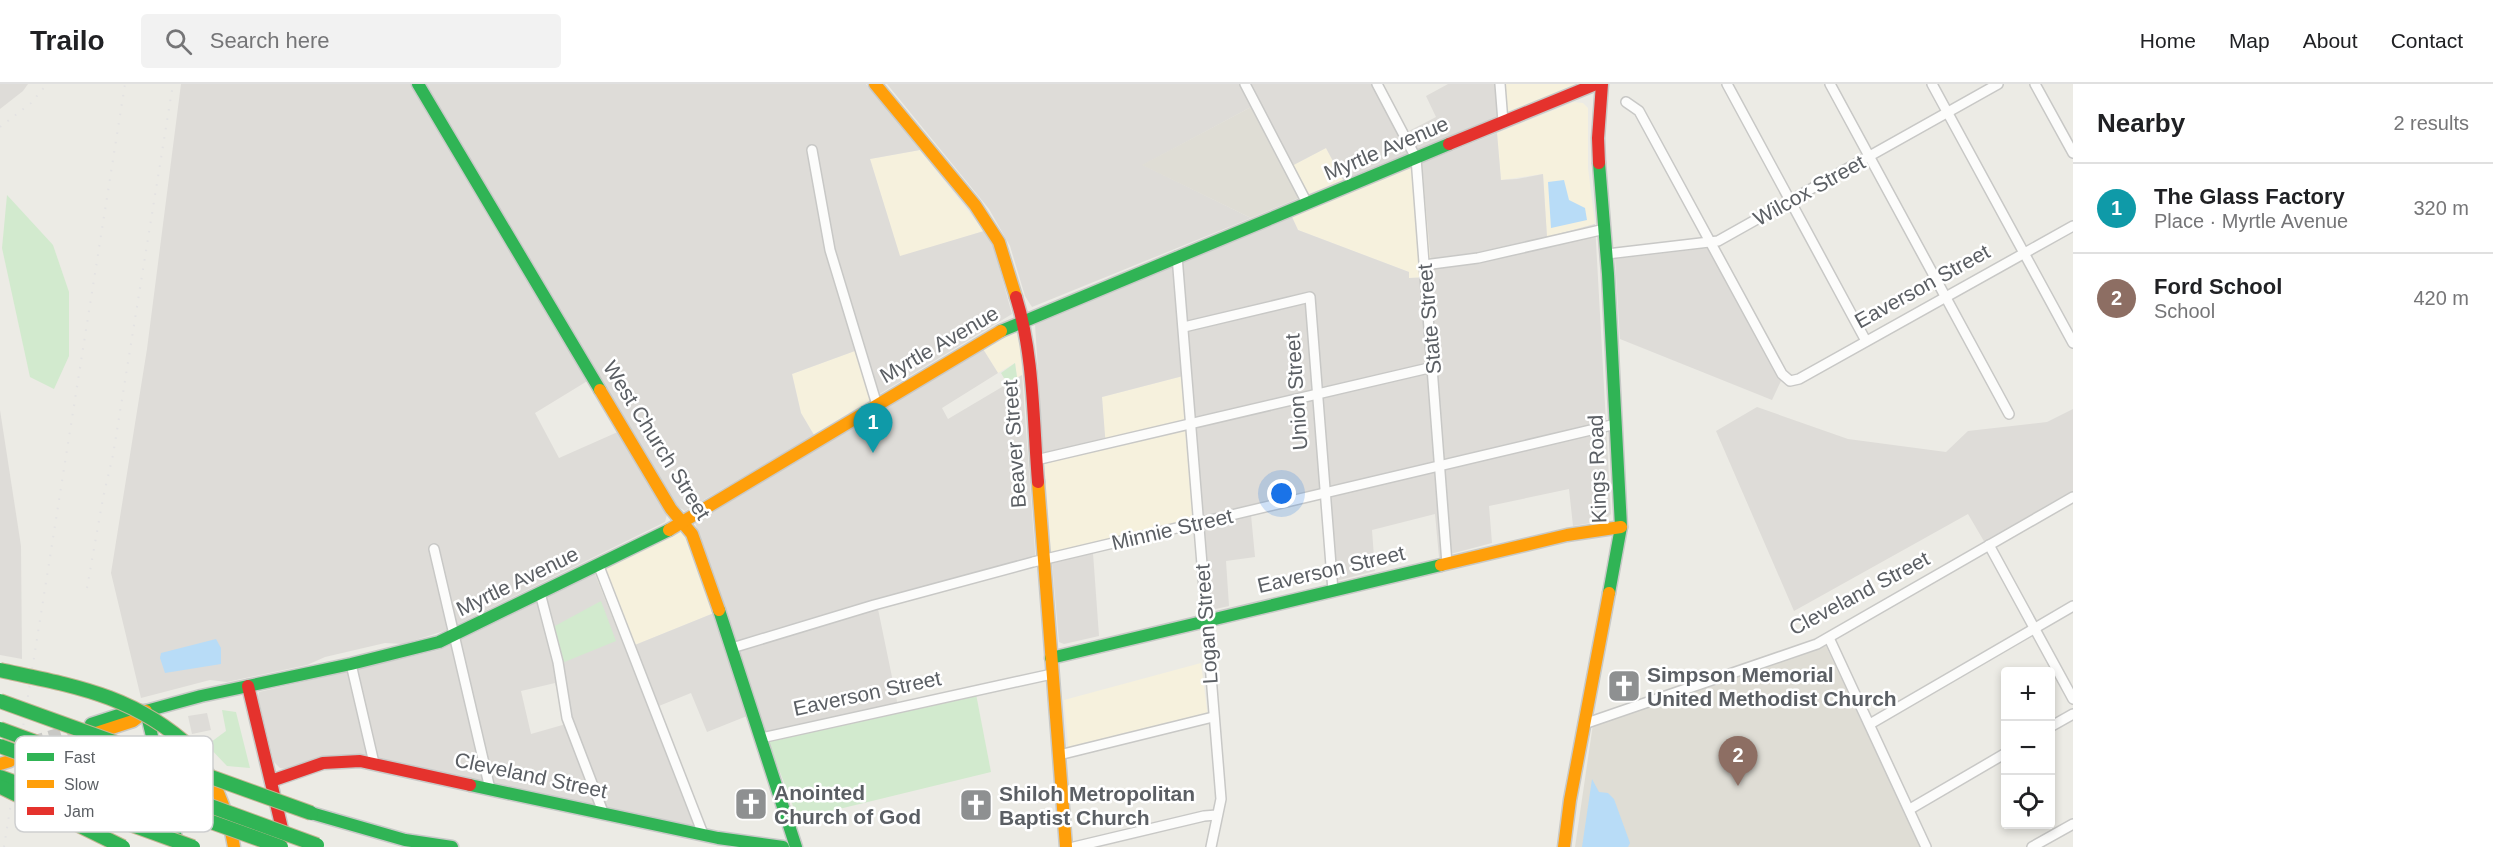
<!DOCTYPE html>
<meta charset="utf-8">
<style>
body{margin:0;font-family:Helvetica,sans-serif;background:#f2f2f2;color:#202124}
.controls{position:absolute;right:18px;bottom:18px;display:grid;overflow:hidden;border-radius:6px;box-shadow:0 3px 9px #0003}
.controls button{width:54px;height:54px;display:grid;place-items:center;padding:0;border:0;border-bottom:2px solid #e0e0e0;background:#fff;color:#202124;font:30px sans-serif}
.you{position:absolute;left:1282px;top:410px;width:21px;height:21px;margin:-15px;border:4px solid #fff;border-radius:50%;background:#1a73e8;box-shadow:0 0 0 9px #1a73e833}
.badge{display:grid;place-items:center;width:39px;height:39px;border-radius:50%;background:#ea580c;color:#fff;font-size:20px;font-weight:700}
.pin{position:absolute;translate:-50% -50px;filter:drop-shadow(0 2px 3px #0008)}
.pin::after{content:'';position:absolute;top:32px;width:21px;height:18px;background:inherit;clip-path:polygon(0 0,100% 0,50% 100%)}
.list{margin:0;padding:0;list-style:none}
h2{display:flex;justify-content:space-between;align-items:center;height:78px;margin:0;padding:0 24px;font-size:26px}
h2 small{font-size:20px;font-weight:400;color:#757577}
.list li{display:grid;grid-template-columns:39px 1fr auto;gap:18px;align-items:center;box-sizing:border-box;height:90px;padding:0 24px;border-top:2px solid #e0e0e0}
.list b{display:block;font-size:22px;white-space:nowrap}
.list p{margin:0;font-size:20px;white-space:nowrap;color:#757577}
.list em{font-size:20px;font-style:normal;color:#757577}
.icon{flex:none;width:33px;height:33px;fill:none;stroke:currentColor;stroke-width:2;stroke-linecap:round;stroke-linejoin:round}
.map{position:relative;flex:none;width:2073px;height:763px;overflow:hidden}
header{display:flex;align-items:center;gap:36px;box-sizing:border-box;height:84px;padding:0 30px;background:#fff;border-bottom:2px solid #e0e0e0}
header strong{font-size:28px}
nav{display:flex;gap:33px;margin-inline-start:auto;font-size:21px}
.search{width:420px;height:54px;background:#f2f2f2;display:flex;align-items:center;gap:15px;box-sizing:border-box;padding:0 21px;border-radius:6px;color:#757577;font-size:22px}
main{display:flex}
aside{flex:1;background:#fff}
.map>svg:first-child{display:block}
.commercial{fill:#f6f1dd}
.industrial{fill:#dedcd8;fill-rule:evenodd}
.education{fill:#dfddd5}
.green{fill:#d2eace}
.water{fill:#b8dcf7}
.lines{fill:none;stroke-linecap:round;stroke-linejoin:round}
.secondary-tunnel{stroke:#c8c8c5;stroke-width:12;stroke-dasharray:12 6;stroke-linecap:butt}
.street-casing{stroke:#c8c8c6;stroke-width:12}
.fast-casing{stroke:#c8c9c7;stroke-width:15}
.slow-casing{stroke:#c8c9c7;stroke-width:15}
.jam-casing{stroke:#c8c9c7;stroke-width:15}
.street{stroke:#fcfcfb;stroke-width:9}
.fast{stroke:#30b455;stroke-width:12}
.slow{stroke:#ff9f0a;stroke-width:12}
.jam{stroke:#e5322d;stroke-width:12}
.rail{stroke:#e3e2e2;stroke-width:2;stroke-dasharray:1.5 8;stroke-linecap:butt}
.fast-bridge-casing{stroke:#c4b592;stroke-width:16;stroke-linecap:butt}
.fast-bridge{stroke:#30b455;stroke-width:14}
.labels{text-anchor:middle;dominant-baseline:central;stroke-width:5;stroke-linejoin:round;paint-order:stroke}
.street-label{font-size:21px;fill:#5b5f64;stroke:#fff}
.poi-label{font-size:21px;font-weight:bold;fill:#5b5f64;stroke:#fff;text-anchor:start}
.key{fill:#fff;stroke:#cecfd0;stroke-width:1.5}
.key-label{font-size:16px;fill:#5b5f64}
</style>
<header>
<strong>Trailo</strong>
<div class="search"><svg class="icon" aria-label="search" viewBox="0 0 24 24"><circle cx="10" cy="10" r="6"/><path d="M15 15l6 6"/></svg>Search here</div>
<nav><a>Home</a><a>Map</a><a>About</a><a>Contact</a></nav>
</header>
<main>
<div class="map">
<svg width="2073" height="763" viewBox="0 0 2073 763">
<rect width="100%" height="100%" fill="#ecebe5"/>
<g class="commercial">
<polygon points="1505,0 1578,0 1507,29"/>
<polygon points="1574,18 1583,19 1588,24 1588,84 1595,140 1547,153 1543,90 1501,96 1497,49"/>
<polygon points="1326,64 1343,96 1299,114 1284,86"/>
<polygon points="920,66 984,147 900,173 870,75"/>
<polygon points="1422,79 1432,193 1409,194 1409,188 1298,146 1292,133"/>
<polygon points="1011,247 1017,250 1020,264 1022,291 1017,294 1015,279 998,289 983,265"/>
<polygon points="863,264 878,311 814,351 801,329 792,290"/>
<polygon points="1183,292 1195,444 1052,479 1044,380 1105,364 1102,313"/>
<polygon points="683,447 696,475 714,529 625,565 595,490"/>
<polygon points="1201,579 1209,640 1069,672 1064,616"/>
</g>
<g class="industrial">
<polygon points="0,0 28,0 23,7 0,25"/>
<polygon points="181,0 413,0 589,296 535,329 559,374 620,347 668,427 665,438 444,547 403,560 385,559 325,573 307,581 227,598 210,596 141,614 111,489 147,265"/>
<polygon points="424,0 866,0 920,66 870,75 900,172 984,147 994,164 1012,230 878,311 863,264 792,290 801,329 814,351 685,427 677,422 608,310"/>
<polygon points="887,0 1372,0 1399,52 1436,33 1426,12 1448,0 1505,0 1507,29 1343,96 1326,64 1284,86 1251,23 1143,81 1251,134 1032,223 1025,212 1010,162 989,125"/>
<polygon points="1497,49 1501,96 1517,95 1543,90 1547,153 1595,140 1611,430 1603,437 1573,442 1569,405 1489,422 1492,459 1439,473 1435,430 1372,446 1375,487 1328,499 1320,415 1251,431 1255,473 1226,477 1229,522 1202,528 1183,292 1102,313 1106,364 1044,380 1035,240 1292,133 1298,146 1409,188 1409,194 1432,193 1422,79"/>
<polygon points="1710,164 1781,297 1772,316 1620,255 1615,175"/>
<polygon points="983,265 998,289 942,324 948,335 1022,291 1036,481 878,525 899,627 768,657 695,439"/>
<polygon points="1757,323 1848,355 1946,368 1968,347 2047,338 2073,325 2073,408 1985,459 1968,430 1794,527 1716,347"/>
<polygon points="0,326 21,462 22,575 0,571"/>
<polygon points="1093,469 1099,552 1064,560 1059,558 1052,479"/>
<path d="M595,490L625,565L714,529L747,632L707,648L691,609L649,626L695,745L367,672H334L287,685L280,684L274,678L258,613L259,608L439,566ZM555,599L566,640L531,650L521,607Z"/>
<polygon points="207,629 211,646 192,650 188,632"/>
</g>
<g class="education">
<polygon points="1251,23 1299,114 1251,134 1142,81"/>
<polygon points="1826,562 1921,763 1575,763 1593,640"/>
</g>
<g class="green">
<polygon points="7,111 53,161 69,208 69,272 54,305 30,293 2,164"/>
<polygon points="1015,279 1017,293 1007,299 1001,289"/>
<polygon points="601,517 616,557 562,579 553,543"/>
<polygon points="976,610 991,688 798,735 768,657"/>
<polygon points="222,626 236,628 250,684 227,682 207,661 226,647"/>
</g>
<g class="water">
<polygon points="1564,96 1569,116 1585,124 1587,136 1551,144 1548,98"/>
<polygon points="216,555 221,564 221,580 165,589 160,574 161,569"/>
<polygon points="1592,695 1599,708 1608,709 1614,715 1630,759 1628,763 1582,763"/>
</g>
<g class="lines">
<g class="secondary-tunnel">
<polyline points="32,658 78,644"/>
<polyline points="49,665 90,651"/>
</g>
<defs>
<g id="street">
<polyline points="1245,0 1307,119"/>
<polyline points="1377,0 1416,74 1447,480"/>
<polyline points="1500,0 1503,38"/>
<polyline points="1727,0 1866,257"/>
<polyline points="1830,0 2009,330"/>
<polyline points="1932,0 2073,259"/>
<polyline points="2035,0 2073,69"/>
<polyline points="1626,18 1639,27 1782,290 1790,297 1799,295 2073,142"/>
<polyline points="812,66 830,166 877,321"/>
<polyline points="1607,170 1718,157 1998,0"/>
<polyline points="1177,172 1221,715 1211,763"/>
<polyline points="1424,181 1478,174 1605,145"/>
<polyline points="1184,243 1310,213 1333,507"/>
<polyline points="1036,376 1433,283"/>
<polyline points="1989,461 2073,615"/>
<polyline points="434,465 490,705"/>
<polyline points="598,480 703,750"/>
<polyline points="540,509 558,578 567,634 603,728"/>
<polyline points="1829,554 1926,763"/>
<polyline points="732,564 874,521 1033,478 1616,340"/>
<polyline points="351,580 374,679"/>
<polyline points="1584,640 1817,560 2073,413"/>
<polyline points="1870,640 2073,522"/>
<polyline points="2050,643 2073,630"/>
<polyline points="761,654 1052,590"/>
<polyline points="1059,671 1213,633"/>
<polyline points="1910,725 2006,669"/>
<polyline points="1074,763 1204,732 1217,731"/>
<polyline points="2032,763 2073,740"/>
</g>
<g id="fast">
<polyline points="418,0 600,306"/>
<polyline points="1599,79 1608,190 1621,443 1609,509"/>
<polyline points="1001,247 1449,60"/>
<polyline points="719,526 796,763"/>
<polyline points="1051,574 1441,481"/>
<polyline points="146,627 178,762"/>
<polyline points="91,640 131,627 146,627 201,612 351,580 439,558 669,446"/>
<polyline points="470,701 718,754 783,763"/>
<polyline points="311,729 405,756 452,763"/>
</g>
<g id="slow">
<polyline points="875,0 975,121 999,158 1016,213"/>
<polyline points="600,306 671,425 692,450 719,526"/>
<polyline points="1038,398 1066,763"/>
<polyline points="669,446 1001,247"/>
<polyline points="1441,481 1567,451 1621,443"/>
<polyline points="90,651 133,637 146,627"/>
<path d="M192,665C215,695 228,726 234,763"/>
<polyline points="0,680 10,677"/>
<polyline points="1564,763 1570,716 1609,509"/>
</g>
<g id="jam">
<polyline points="1449,60 1596,0"/>
<polyline points="1599,79 1598,54 1602,0"/>
<path d="M1016,213C1034,271 1033,336 1038,398"/>
<polyline points="248,602 284,753"/>
<polyline points="271,697 323,679 360,677 470,701"/>
</g>
</defs>
<use href="#street" class="street-casing"/>
<use href="#fast" class="fast-casing"/>
<use href="#slow" class="slow-casing"/>
<use href="#jam" class="jam-casing"/>
<use href="#street" class="street"/>
<use href="#fast" class="fast"/>
<use href="#slow" class="slow"/>
<use href="#jam" class="jam"/>
<g class="rail">
<polyline points="0,43 31,19 47,0"/>
<polyline points="87,504 103,414 113,371 173,0"/>
<polyline points="4,763 125,0"/>
</g>
<defs>
<g id="fast-bridge">
<path d="M0,586C74,602 134,611 192,665"/>
<polyline points="0,617 311,729"/>
<polyline points="0,645 317,761"/>
<polyline points="0,662 281,763"/>
<polyline points="0,693 193,763"/>
<polyline points="1,703 123,763"/>
</g>
</defs>
<use href="#fast-bridge" class="fast-bridge-casing"/>
<use href="#fast-bridge" class="fast-bridge"/>
</g>
<defs>
<symbol id="church-square" viewBox="-11 -11 22 22"><rect x="-9" y="-9" width="18" height="18" rx="4" fill="#8e9091" stroke="#fff"/><path d="M-1.2-6h2.4v3.5h3.3v2.4h-3.3V6h-2.4V-.1h-3.3v-2.4h3.3Z" fill="#fff"/></symbol>
</defs>
<g fill-rule="evenodd">
<use href="#church-square" x="1605" y="583" width="38" height="38"/>
<use href="#church-square" x="732" y="701" width="38" height="38"/>
<use href="#church-square" x="957" y="702" width="38" height="38"/>
</g>
<g class="labels">
<g class="street-label">
<text transform="translate(1386 64) rotate(-23)">Myrtle Avenue</text>
<text transform="translate(1809 106) rotate(-29)">Wilcox Street</text>
<text transform="translate(1922 202) rotate(-29)">Eaverson Street</text>
<text transform="translate(1429 235) rotate(-95)">State Street</text>
<text transform="translate(939 260) rotate(-30)">Myrtle Avenue</text>
<text transform="translate(1296 308) rotate(-94)">Union Street</text>
<text transform="translate(657 356) rotate(58)">West Church Street</text>
<text transform="translate(1014 360) rotate(-94)">Beaver Street</text>
<text transform="translate(1597 385) rotate(-92)">Kings Road</text>
<text transform="translate(1172 445) rotate(-13)">Minnie Street</text>
<text transform="translate(1331 485) rotate(-13)">Eaverson Street</text>
<text transform="translate(517 497) rotate(-26)">Myrtle Avenue</text>
<text transform="translate(1859 509) rotate(-28)">Cleveland Street</text>
<text transform="translate(1206 540) rotate(-94)">Logan Street</text>
<text transform="translate(867 609) rotate(-12)">Eaverson Street</text>
<text transform="translate(531 691) rotate(12)">Cleveland Street</text>
</g>
<g class="poi-label">
<text x="1647" y="590">Simpson Memorial<tspan x="1647" dy="24">United Methodist Church</tspan></text>
<text x="774" y="708">Anointed<tspan x="774" dy="24">Church of God</tspan></text>
<text x="999" y="709">Shiloh Metropolitan<tspan x="999" dy="24">Baptist Church</tspan></text>
</g>
</g>
<rect x="15" y="652" width="198" height="96" rx="9" class="key"/>
<rect x="27" y="669" width="27" height="8" fill="#30b455"/>
<rect x="27" y="696" width="27" height="8" fill="#ff9f0a"/>
<rect x="27" y="723" width="27" height="8" fill="#e5322d"/>
<g class="key-label">
<text x="64" y="679">Fast</text>
<text x="64" y="706">Slow</text>
<text x="64" y="733">Jam</text>
</g>
</svg>
<div class="controls">
<button>+</button>
<button>−</button>
<button><svg class="icon" aria-label="locate" viewBox="0 0 24 24"><circle cx="12" cy="12" r="6"/><path d="M12 2v4M12 18v4M2 12h4M18 12h4"/></svg></button>
</div>
<div class="you"></div>
<div class="pin badge" style="left:873px;top:369px;background:#0f9aa8">1</div>
<div class="pin badge" style="left:1738px;top:702px;background:#8d6e63">2</div>
</div>
<aside>
<h2>Nearby<small>2 results</small></h2>
<ul class="list">
<li><span class="badge" style="background:#0f9aa8">1</span><div><b>The Glass Factory</b><p>Place · Myrtle Avenue</p></div><em>320 m</em></li>
<li><span class="badge" style="background:#8d6e63">2</span><div><b>Ford School</b><p>School</p></div><em>420 m</em></li>
</ul>
</aside>
</main>
